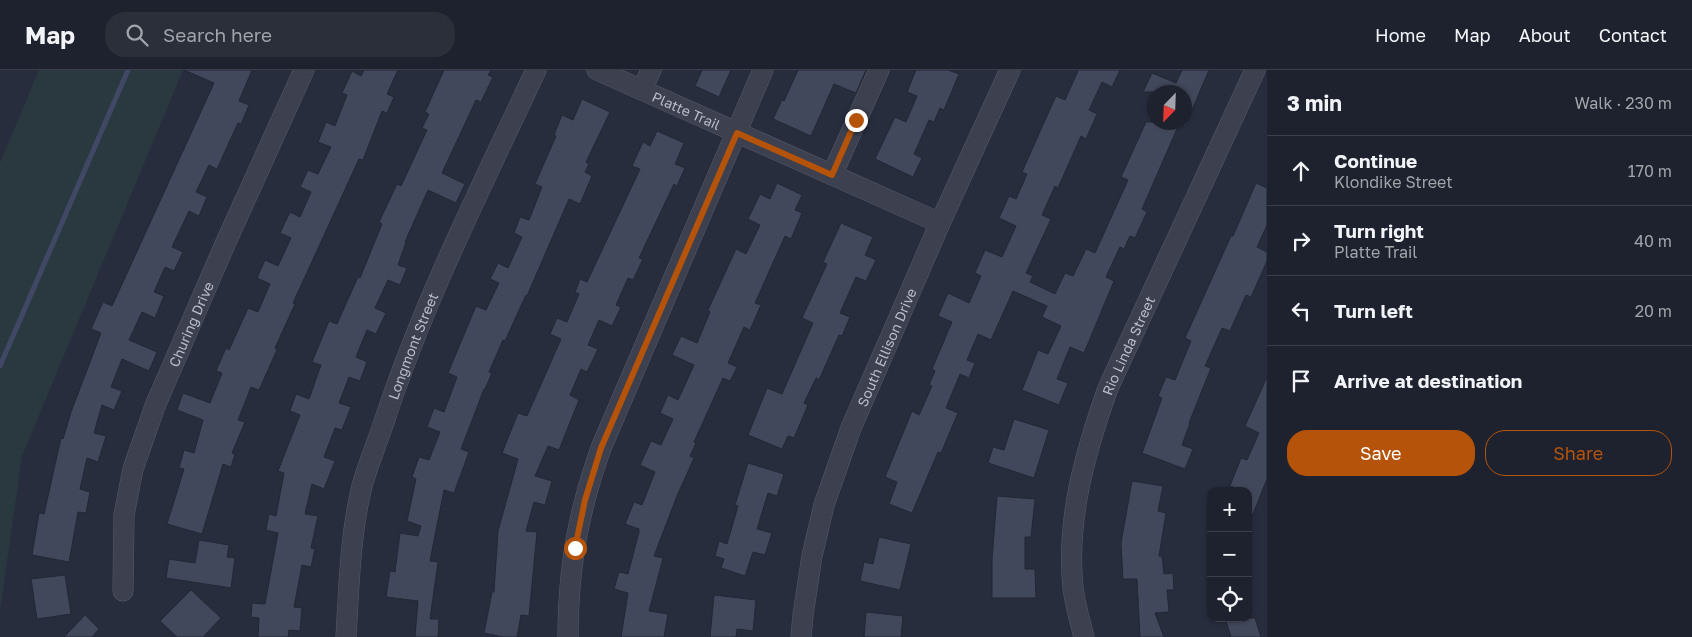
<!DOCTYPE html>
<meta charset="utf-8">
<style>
body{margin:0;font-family:"Golos Text",sans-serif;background:#2b2f3a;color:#f1f3f6}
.controls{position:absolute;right:15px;bottom:15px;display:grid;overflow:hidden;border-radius:10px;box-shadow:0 1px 4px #0004}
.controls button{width:45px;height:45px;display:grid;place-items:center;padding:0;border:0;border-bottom:1px solid #3c3f4a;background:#1e222e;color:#f1f3f6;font:25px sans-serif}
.compass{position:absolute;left:1147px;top:15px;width:45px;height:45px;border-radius:50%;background:#1e222e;box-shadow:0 1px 4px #0004;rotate:203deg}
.stop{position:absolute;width:15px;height:15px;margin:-11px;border:4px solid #b45309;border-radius:50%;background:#fff}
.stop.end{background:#b45309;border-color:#fff;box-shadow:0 1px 5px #0008}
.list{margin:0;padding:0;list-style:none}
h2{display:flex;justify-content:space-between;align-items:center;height:65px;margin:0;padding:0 20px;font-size:21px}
h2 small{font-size:16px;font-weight:400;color:#a1a4aa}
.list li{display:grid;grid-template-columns:32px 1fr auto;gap:15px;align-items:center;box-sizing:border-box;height:70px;padding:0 20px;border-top:1px solid #3c3f4a}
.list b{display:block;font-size:19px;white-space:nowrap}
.list p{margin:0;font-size:16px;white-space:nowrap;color:#a1a4aa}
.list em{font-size:16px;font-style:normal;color:#a1a4aa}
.actions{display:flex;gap:10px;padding:15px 20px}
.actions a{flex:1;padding:11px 0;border:1px solid #b45309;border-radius:20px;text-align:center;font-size:18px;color:#b45309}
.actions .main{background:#b45309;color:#fff}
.icon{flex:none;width:28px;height:28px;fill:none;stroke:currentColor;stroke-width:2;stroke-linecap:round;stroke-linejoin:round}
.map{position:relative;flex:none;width:1267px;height:567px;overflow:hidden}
header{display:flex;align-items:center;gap:30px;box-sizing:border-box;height:70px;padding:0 25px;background:#1e222e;border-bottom:1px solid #3c3f4a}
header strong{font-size:24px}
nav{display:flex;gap:28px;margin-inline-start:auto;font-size:18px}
.search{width:350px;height:45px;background:#2b2f3a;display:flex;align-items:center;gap:12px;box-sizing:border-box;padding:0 18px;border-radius:20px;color:#a1a4aa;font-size:19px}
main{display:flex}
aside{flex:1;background:#1e222e}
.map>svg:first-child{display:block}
.green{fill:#2a393f}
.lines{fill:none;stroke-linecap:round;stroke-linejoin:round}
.stream{stroke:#404866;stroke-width:5}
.building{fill:#42485b;stroke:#232736}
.minor-casing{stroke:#575b69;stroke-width:21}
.minor{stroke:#3c404f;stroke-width:20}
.route{stroke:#b45309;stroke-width:6}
.labels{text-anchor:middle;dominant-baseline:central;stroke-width:4.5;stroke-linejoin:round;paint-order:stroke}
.street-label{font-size:14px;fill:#b8bcc9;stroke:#212534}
</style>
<header>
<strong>Map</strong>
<div class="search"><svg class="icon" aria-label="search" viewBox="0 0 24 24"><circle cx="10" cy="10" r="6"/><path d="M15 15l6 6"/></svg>Search here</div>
<nav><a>Home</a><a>Map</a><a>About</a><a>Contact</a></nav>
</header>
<main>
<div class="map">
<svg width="1267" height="567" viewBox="0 0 1267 567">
<rect width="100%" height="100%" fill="#282d3e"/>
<polygon class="green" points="39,0 183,0 22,386 0,541 0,93"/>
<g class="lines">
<polyline class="stream" points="0,296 128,0"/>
</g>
<g class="building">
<polygon points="184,0 252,0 239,31 249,35 241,54 238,53 217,99 209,95 196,122 207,127 199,146 189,141 172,177 183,182 174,201 165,197 154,222 164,226 155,248 142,242 129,270 157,282 149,301 122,289 111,317 122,321 114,340 102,335 94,363 106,366 98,392 87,388 80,419 90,422 86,443 78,442 69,492 32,485 39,443 44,444 61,368 63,369 71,342 101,263 91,259 103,232 112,236 214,13"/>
<polygon points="364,0 398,0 387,24 394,27 387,43 382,41 363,90 359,89 293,233 295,234 275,278 277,280 259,320 251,317 238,350 245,352 232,383 235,384 231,397 223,394 202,464 167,454 184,399 179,398 184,380 194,383 203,350 177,340 183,323 210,333 222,303 216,301 226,278 229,280 248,238 258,242 270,214 257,208 265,190 278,196 291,168 280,163 290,142 300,147 311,122 300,117 308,100 318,104 331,77 318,72 326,52 335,56 347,25 342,23 352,1 361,6"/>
<polygon points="444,0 491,0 488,5 493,7 481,32 476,30 442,103 465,114 456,133 428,120 405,172 406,172 398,195 407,198 400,215 388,210 375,238 386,243 376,264 367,260 356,287 367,292 360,311 349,307 339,333 351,337 342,360 335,358 324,387 335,391 324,419 312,414 305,444 318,446 311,478 315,479 311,497 302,495 294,537 302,538 300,561 289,560 288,567 258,567 259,548 251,547 252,533 265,534 278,463 266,460 269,444 276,446 284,403 278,401 300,345 290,341 296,324 309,329 321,295 312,292 329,251 337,254 358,207 360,208 382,154 379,152 397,114 401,116 427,60 422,58 429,44 425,42"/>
<polygon points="702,0 731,0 719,27 695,16"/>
<polygon points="798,0 866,0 856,23 834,14 811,66 773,49 782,30 784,31"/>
<polygon points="916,0 948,0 959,4 944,40 940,38 934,52 929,50 914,84 922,88 913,107 875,89 895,47 906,52 917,26 907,22"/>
<polygon points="1075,0 1120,0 1112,17 1102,12 1089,40 1097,44 1086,69 1081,66 1058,118 1055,116 1042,145 1051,149 1026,203 1033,206 1030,212 1055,224 1065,203 1073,206 1086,179 1095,183 1128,110 1121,107 1146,52 1180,52 1142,139 1147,142 1135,168 1130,166 1124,179 1120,177 1106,207 1114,211 1084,283 1070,277 1057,309 1068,313 1059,335 1022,320 1038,280 1048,284 1061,256 1042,247 1047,236 1013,221 991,270 978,264 967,290 975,293 969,308 960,304 946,338 958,343 941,383 938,382 912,443 889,434 897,412 885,407 912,341 919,345 932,316 929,315 935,301 932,299 952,252 938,246 948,223 969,233 981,206 975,203 985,180 1002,187 1016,156 999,148 1009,126 1016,129 1027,104 1022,102 1042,57 1056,26 1065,30 1078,1"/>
<polygon points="1182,0 1209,0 1184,59 1184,22 1143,22 1152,3 1176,13"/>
<polygon points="582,29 610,42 586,92 589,94 585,102 592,106 580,134 569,129 527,226 526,225 505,271 503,270 489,302 492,303 485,319 484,319 461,379 469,382 454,423 444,420 430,491 438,492 430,549 439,549 438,567 415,567 418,531 386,527 390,501 395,502 400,463 418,466 421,456 407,451 416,409 412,407 419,387 429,390 440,362 427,357 434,338 444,342 457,307 448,303 476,236 486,240 499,213 490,209 498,193 508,198 522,167 514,163 520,147 529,150 542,117 535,114 556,66 554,65 562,45 573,50"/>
<polygon points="657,61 684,73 675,94 685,98 677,116 674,114 639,188 643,189 633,210 628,208 616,235 621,237 612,256 599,250 588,275 598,279 587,302 581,299 570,325 579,330 559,380 548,376 535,406 552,411 545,435 534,432 526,461 537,462 529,546 521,545 517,567 503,567 484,563 492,522 494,522 498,461 518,389 502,383 518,343 527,346 561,269 550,264 557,248 567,252 579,224 575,222 580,209 587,212 640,99 632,96 643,72 650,76"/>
<polygon points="777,113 802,125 795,140 802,143 791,169 785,166 755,233 761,235 750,260 744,257 728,293 737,297 730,311 723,308 694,372 696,373 690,386 694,388 677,426 654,486 663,488 649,541 668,544 664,567 621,567 628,523 614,519 619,502 628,504 639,462 639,459 625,454 634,432 642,435 655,402 640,395 651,371 661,375 673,349 660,343 668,325 678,330 694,295 672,285 681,266 697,273 710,242 708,240 736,179 746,184 760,155 748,149 760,124 770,129"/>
<polygon points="1256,113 1267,118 1267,155 1257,177 1267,182 1267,191 1251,227 1246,225 1230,261 1222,258 1205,296 1211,298 1189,353 1190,353 1182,375 1193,379 1185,399 1142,383 1162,328 1158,326 1166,307 1175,310 1191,271 1185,268 1231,166 1233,166"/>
<polygon points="841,153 873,167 865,185 876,190 866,211 856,207 840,243 850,247 842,266 839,265 819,310 816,308 804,333 808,335 794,368 788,366 782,379 748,365 767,318 782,324 813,253 802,248 827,194 823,192"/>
<polygon points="1267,307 1267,409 1249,454 1248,421 1243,421 1230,416 1241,388 1247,390 1259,363 1245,356"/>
<polygon points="1014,349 1049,360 1034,408 988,393 993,377 1004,380"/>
<polygon points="748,393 784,404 777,426 768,423 757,459 772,463 765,485 753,482 745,506 721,498 724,489 715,486 719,471 727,474 738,436 735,435"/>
<polygon points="1132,411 1163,416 1158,441 1166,443 1159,486 1162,486 1164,504 1173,503 1174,520 1167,520 1169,542 1155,543 1164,567 1140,567 1137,509 1123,509 1121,473"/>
<polygon points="997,426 1035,429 1031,467 1025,467 1025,499 1035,499 1036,528 992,528 992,489"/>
<polygon points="879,467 911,474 900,520 860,511 864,492 873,494"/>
<polygon points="199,470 229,475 227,487 235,488 231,518 166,508 169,489 195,493"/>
<polygon points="65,505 71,544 37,549 31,509"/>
<polygon points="191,520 221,548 203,567 177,567 160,551"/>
<polygon points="714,525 756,530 753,561 737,559 736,567 710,567"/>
<polygon points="866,542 903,546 901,567 864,567"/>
<polygon points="85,545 99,559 92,567 64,567"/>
<polygon points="1225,548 1255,548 1261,567 1231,567"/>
</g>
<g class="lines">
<defs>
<g id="minor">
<path id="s1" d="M597,0L940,153"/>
<polyline points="642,20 651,0"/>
<polyline points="832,105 879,0"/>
<path id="s2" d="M123,521L124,445L133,399L155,336L226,172L304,0"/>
<path id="s3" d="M346,567C349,517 350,465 362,416C368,394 377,373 384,352C424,230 482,116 536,0"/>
<path d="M568,567C568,522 573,474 585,430C589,413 595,396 601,378L763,0"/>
<path id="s4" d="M801,567L803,545L812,486L824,435L851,358L940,153L1010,0"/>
<path id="s5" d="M1084,567C1080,551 1075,534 1073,518C1066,449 1085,383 1108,318L1255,0"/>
</g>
</defs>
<use href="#minor" class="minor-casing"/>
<use href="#minor" class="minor"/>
</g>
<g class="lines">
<polyline class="route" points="575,478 585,430 601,378 737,63 832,105 856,50"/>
</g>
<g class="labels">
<g class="street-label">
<text stroke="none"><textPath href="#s1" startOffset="98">Platte Trail</textPath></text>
<text stroke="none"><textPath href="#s2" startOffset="279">Churing Drive</textPath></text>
<text stroke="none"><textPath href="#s3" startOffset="301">Longmont Street</textPath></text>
<text stroke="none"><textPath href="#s5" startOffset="302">Rio Linda Street</textPath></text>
<text stroke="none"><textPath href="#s4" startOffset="304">South Ellison Drive</textPath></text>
</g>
</g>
</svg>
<div class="controls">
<button>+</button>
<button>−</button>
<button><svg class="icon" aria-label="locate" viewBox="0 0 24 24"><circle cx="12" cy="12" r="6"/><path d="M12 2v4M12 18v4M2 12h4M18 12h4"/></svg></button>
</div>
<svg class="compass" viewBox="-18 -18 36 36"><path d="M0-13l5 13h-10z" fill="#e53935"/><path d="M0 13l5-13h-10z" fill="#a1a4aa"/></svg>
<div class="stop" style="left:575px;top:478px"></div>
<div class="stop end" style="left:856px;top:50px"></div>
</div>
<aside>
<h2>3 min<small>Walk · 230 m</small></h2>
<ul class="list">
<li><svg class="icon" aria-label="ahead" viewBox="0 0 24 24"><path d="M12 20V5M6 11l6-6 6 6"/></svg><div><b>Continue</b><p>Klondike Street</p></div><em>170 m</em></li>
<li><svg class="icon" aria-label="right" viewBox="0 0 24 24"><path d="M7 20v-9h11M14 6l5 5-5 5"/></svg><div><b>Turn right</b><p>Platte Trail</p></div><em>40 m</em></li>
<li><svg class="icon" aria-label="left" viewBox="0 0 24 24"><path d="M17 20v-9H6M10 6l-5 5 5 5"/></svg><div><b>Turn left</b></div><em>20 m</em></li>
<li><svg class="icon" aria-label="arrive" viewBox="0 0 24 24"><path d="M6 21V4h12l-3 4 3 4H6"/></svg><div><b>Arrive at destination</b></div></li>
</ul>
<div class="actions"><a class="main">Save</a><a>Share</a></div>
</aside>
</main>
